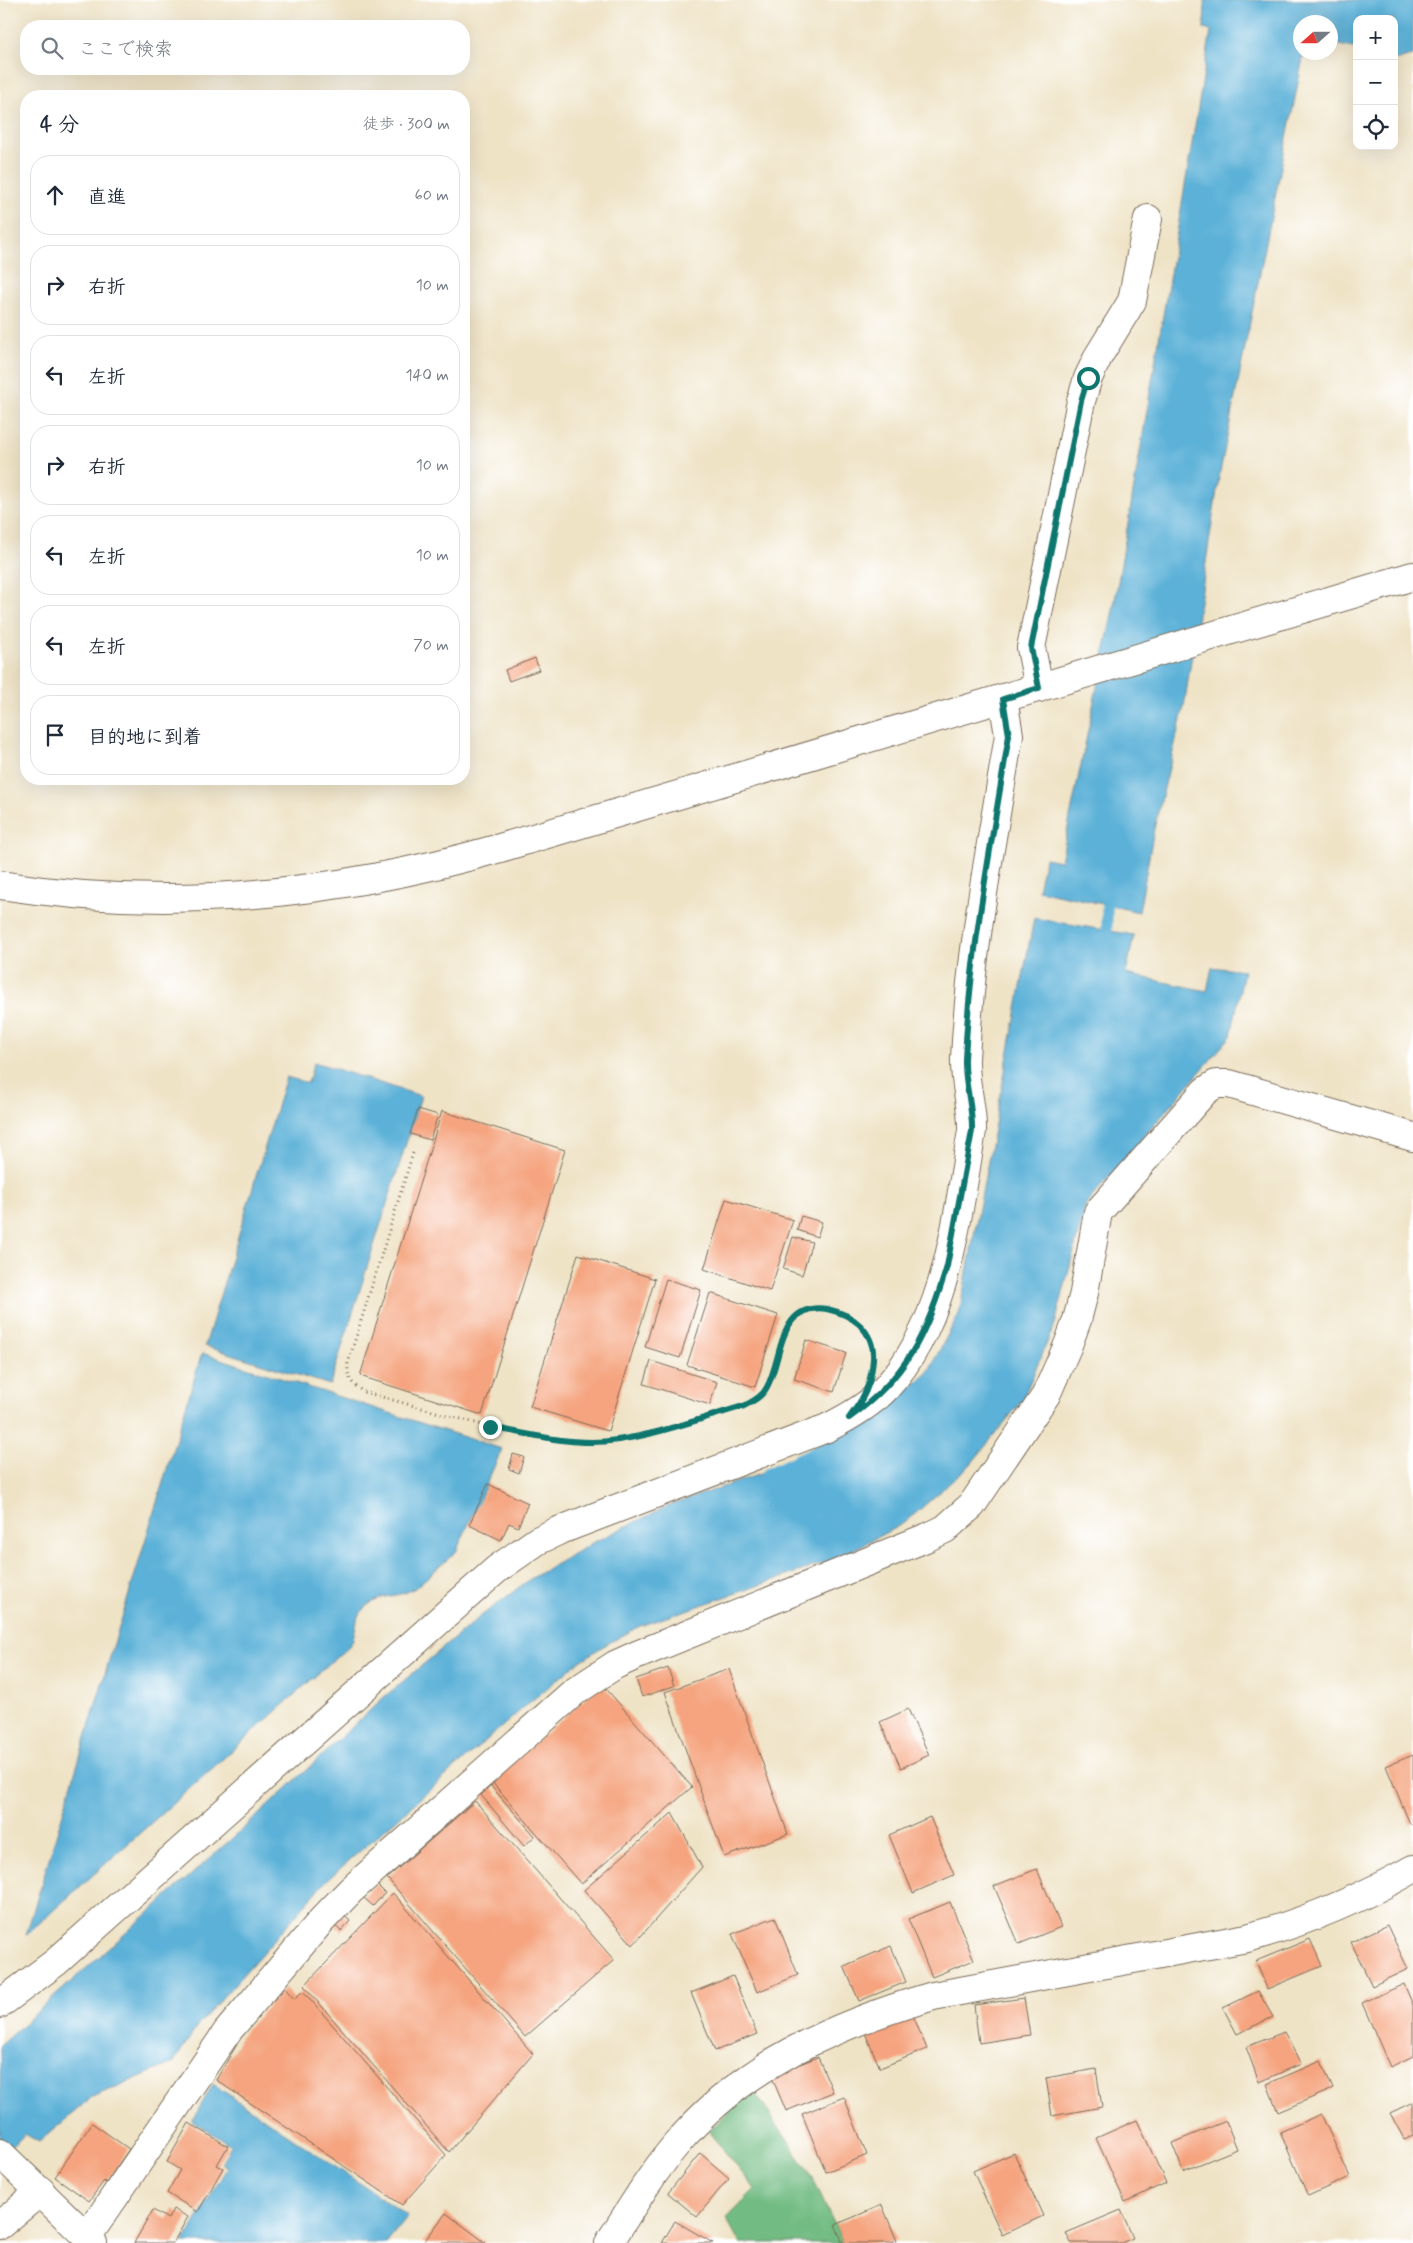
<!DOCTYPE html>
<html lang="ja">
<meta charset="utf-8">
<style>
body{margin:0;font-family:Mynerve,"Klee One",sans-serif;background:#f2f2f3;color:#1f2937}
.controls{position:absolute;right:15px;top:15px;display:grid;overflow:hidden;border-radius:10px;box-shadow:0 5px 20px #0002}
.controls button{width:45px;height:45px;display:grid;place-items:center;padding:0;border:0;border-bottom:1px solid #e0e1e3;background:#fff;color:#1f2937;font:25px sans-serif}
.compass{position:absolute;left:1293px;top:15px;width:45px;height:45px;border-radius:50%;background:#fff;box-shadow:0 5px 20px #0002;rotate:249deg}
.stop{position:absolute;width:15px;height:15px;margin:-11px;border:4px solid #0f766e;border-radius:50%;background:#fff}
.stop.end{background:#0f766e;border-color:#fff;box-shadow:0 1px 5px #0008}
.list{margin:0;padding:0;list-style:none}
h2{display:flex;justify-content:space-between;align-items:center;height:65px;margin:0;padding:0 20px;font-size:21px}
h2 small{font-size:16px;font-weight:400;color:#747a83}
.list li{display:grid;grid-template-columns:32px 1fr auto;gap:15px;align-items:center;box-sizing:border-box;height:80px;margin:0 10px 10px;padding:0 10px;border:1px solid #e0e1e3;border-radius:20px}
.list b{display:block;font-size:19px;white-space:nowrap}
.list em{font-size:16px;font-style:normal;color:#747a83}
.icon{flex:none;width:28px;height:28px;fill:none;stroke:currentColor;stroke-width:2;stroke-linecap:round;stroke-linejoin:round}
.map{position:relative;flex:none;width:1413px;height:2243px;overflow:hidden}
.search{position:absolute;background:#fff;box-shadow:0 5px 20px #0002;left:20px;top:20px;width:450px;height:55px;display:flex;align-items:center;gap:12px;box-sizing:border-box;padding:0 18px;border-radius:20px;color:#747a83;font-size:19px}
.panel{position:absolute;background:#fff;box-shadow:0 5px 20px #0002;left:20px;top:90px;width:450px;height:695px;border-radius:20px}
.map>svg:first-child{display:block}
.forest{fill:#72bc83;stroke:#567350}
.water{fill:#5bb1d8;stroke:#4b6e7b}
.lines{fill:none;stroke-linecap:round;stroke-linejoin:round}
.stream{stroke:#5bb1d8;stroke-width:11}
.building{fill:#f5a47f}
.minor-casing{stroke:#7a6b59;stroke-width:30}
.path{stroke:#7a6b59;stroke-width:3;stroke-dasharray:1 4;stroke-linecap:butt}
.minor{stroke:#fff;stroke-width:28}
.route{stroke:#0f766e;stroke-width:6}
</style>
<div class="map">
<svg width="1413" height="2243" viewBox="0 0 1413 2243">
<rect width="100%" height="100%" fill="#fff"/>
<filter id="ink" filterUnits="userSpaceOnUse"><feTurbulence type="fractalNoise" baseFrequency=".02" numOctaves="2"/><feDisplacementMap in="SourceGraphic" scale="10" xChannelSelector="R" yChannelSelector="G"/><feConvolveMatrix kernelMatrix="1 2 1 2 8 2 1 2 1" color-interpolation-filters="sRGB"/></filter>
<filter id="wash" filterUnits="userSpaceOnUse"><feTurbulence type="fractalNoise" baseFrequency=".0096" numOctaves="4" result="noise"/><feDisplacementMap in="SourceGraphic" scale="20" xChannelSelector="R" yChannelSelector="G"/><feGaussianBlur stdDeviation="1.12" result="paint"/><feColorMatrix in="noise" values="0 0 0 0 0 0 0 0 0 0 0 0 0 0 0 0 0 1.4 0 .05"/><feComposite in="paint" operator="in"/></filter>
<g filter="url(#wash)">
<rect width="100%" height="100%" fill="#efe3c6"/>
<polygon class="forest" points="751,2087 813,2178 843,2243 740,2243 726,2218 755,2189 709,2132"/>
<g class="water">
<polygon points="1205,0 1413,0 1413,55 1399,60 1394,59 1394,19 1357,19 1357,49 1331,43 1330,22 1300,22 1300,52 1304,53 1219,477 1184,707 1154,829 1139,912 1038,890 1045,858 1061,861 1115,600 1211,31 1204,29"/>
<polygon points="1034,918 1134,935 1126,974 1207,991 1212,967 1244,971 1231,1036 1086,1204 1055,1324 1022,1401 971,1464 906,1522 836,1559 640,1626 600,1648 575,1665 530,1702 327,1880 199,2024 173,2063 92,2097 39,2142 25,2134 0,2159 0,2045 255,1818 383,1698 481,1616 530,1579 592,1543 668,1506 800,1460 878,1416 928,1372 959,1314"/>
<polygon points="314,1062 421,1096 330,1385 205,1346 286,1077 308,1083"/>
<polygon points="202,1353 502,1449 456,1552 415,1588 405,1593 381,1598 369,1604 358,1616 353,1639 349,1646 26,1935"/>
<polygon points="213,2084 408,2216 386,2243 183,2243 227,2168 221,2164 231,2145 192,2121"/>
</g>
<g class="lines">
<g class="stream">
<polyline points="1107,944 1107,890"/>
<polyline points="767,1474 840,1439"/>
</g>
</g>
<g id="blocks">
<g class="building">
<polygon points="535,658 539,670 509,681 505,670"/>
<polygon points="418,1109 438,1115 430,1140 410,1134"/>
<polygon points="442,1111 565,1150 482,1415 360,1376"/>
<polygon points="726,1199 793,1220 770,1291 704,1269"/>
<polygon points="801,1216 822,1222 817,1237 797,1230"/>
<polygon points="793,1237 812,1242 802,1275 783,1269"/>
<polygon points="578,1254 655,1279 608,1431 530,1407"/>
<polygon points="666,1279 701,1290 680,1358 645,1347"/>
<polygon points="710,1293 778,1315 755,1387 687,1365"/>
<polygon points="806,1340 846,1353 834,1392 794,1379"/>
<polygon points="651,1361 717,1382 710,1405 644,1384"/>
<polygon points="513,1454 524,1457 519,1473 509,1469"/>
<polygon points="488,1484 528,1503 518,1527 509,1523 501,1540 469,1525"/>
<polygon points="668,1668 674,1686 642,1697 636,1679"/>
<polygon points="729,1669 788,1834 724,1857 665,1692"/>
<polygon points="602,1684 692,1787 581,1884 491,1781"/>
<polygon points="908,1709 929,1755 901,1768 880,1722"/>
<polygon points="1413,1755 1413,1823 1410,1824 1386,1766"/>
<polygon points="491,1786 535,1836 524,1846 481,1795"/>
<polygon points="475,1801 614,1960 525,2037 387,1878"/>
<polygon points="672,1813 702,1867 633,1945 584,1890"/>
<polygon points="930,1817 954,1875 913,1893 889,1835"/>
<polygon points="1037,1869 1061,1927 1019,1944 994,1886"/>
<polygon points="376,1884 385,1893 373,1906 363,1897"/>
<polygon points="393,1893 533,2054 449,2152 304,1986"/>
<polygon points="950,1902 974,1960 932,1977 908,1919"/>
<polygon points="342,1914 350,1921 341,1931 333,1924"/>
<polygon points="775,1917 798,1975 757,1992 732,1934"/>
<polygon points="1387,1925 1408,1969 1372,1986 1351,1942"/>
<polygon points="1310,1939 1322,1966 1267,1989 1256,1961"/>
<polygon points="891,1946 906,1982 859,2001 844,1966"/>
<polygon points="733,1976 757,2034 715,2051 691,1993"/>
<polygon points="1404,1984 1413,2005 1413,2056 1390,2067 1362,2003"/>
<polygon points="285,1988 294,1999 303,1991 446,2155 402,2205 216,2080 246,2029"/>
<polygon points="1258,1991 1273,2017 1237,2034 1223,2008"/>
<polygon points="1024,1998 1030,2035 979,2043 974,2005"/>
<polygon points="912,2013 927,2049 880,2068 865,2033"/>
<polygon points="1284,2032 1301,2064 1259,2082 1246,2047"/>
<polygon points="818,2057 833,2092 786,2111 771,2075"/>
<polygon points="1321,2061 1333,2089 1278,2112 1267,2084"/>
<polygon points="1096,2069 1102,2107 1052,2116 1046,2078"/>
<polygon points="844,2097 867,2155 826,2172 802,2114"/>
<polygon points="1413,2102 1413,2135 1404,2139 1390,2113"/>
<polygon points="1321,2114 1350,2177 1308,2196 1280,2132"/>
<polygon points="1137,2120 1166,2183 1125,2202 1096,2138"/>
<polygon points="1226,2121 1237,2149 1183,2171 1172,2143"/>
<polygon points="92,2123 129,2149 106,2183 104,2181 89,2201 55,2177"/>
<polygon points="189,2123 228,2146 217,2165 223,2168 198,2212 167,2193 180,2170 167,2162"/>
<polygon points="700,2153 729,2178 697,2217 668,2193"/>
<polygon points="1014,2153 1043,2216 1002,2235 973,2171"/>
<polygon points="882,2205 897,2241 891,2243 843,2243 835,2225"/>
<polygon points="173,2209 188,2217 173,2243 134,2243 153,2210 168,2219"/>
<polygon points="1121,2210 1133,2238 1121,2243 1071,2243 1066,2233"/>
<polygon points="446,2213 486,2243 423,2243"/>
<polygon points="675,2221 713,2243 662,2243"/>
</g>
</g>
</g>
<g filter="url(#ink)">
<use href="#blocks" fill-opacity="0" stroke="#7a6b59" stroke-width="1"/>
<g class="lines">
<defs>
<g id="minor">
<polyline points="1039,688 1031,648 1081,401 1088,378 1099,355 1132,301 1148,219"/>
<path d="M0,885C168,912 337,895 500,848L1413,576"/>
<path d="M0,2004L56,1962L497,1569L537,1541L558,1531L827,1428C849,1417 870,1405 886,1388C948,1321 957,1216 972,1131C973,1107 964,1084 965,1059C970,950 992,842 1009,735L1003,699"/>
<polyline points="0,2153 93,2243"/>
<polyline points="0,2225 41,2191"/>
<polyline points="87,2237 227,2032 322,1920 351,1890 574,1692 615,1665 637,1655 928,1537 945,1529 972,1505 1046,1395 1068,1345 1077,1320 1084,1293 1098,1212 1205,1091 1216,1084 1229,1084 1413,1137"/>
<path d="M609,2243C630,2210 650,2176 675,2146C742,2065 834,2025 933,1996L1247,1938C1306,1922 1360,1899 1413,1869"/>
</g>
</defs>
<use href="#minor" class="minor-casing"/>
<path class="path" d="M413,1153L348,1363C347,1378 351,1384 364,1392L490,1427L572,1442H593L635,1437L744,1406C753,1401 762,1397 767,1387C781,1360 775,1322 809,1311C819,1307 829,1308 839,1312C858,1319 867,1331 874,1349"/>
<use href="#minor" class="minor"/>
</g>
</g>
<g class="lines" filter="url(#ink)">
<path class="route" d="M490,1427C523,1433 558,1442 592,1442C639,1442 698,1419 744,1406C753,1401 762,1397 767,1387C783,1358 778,1301 827,1309C840,1312 851,1316 860,1325C870,1335 874,1346 873,1359C871,1385 864,1398 849,1418C906,1378 928,1332 947,1266L972,1131C973,1106 964,1084 965,1059C970,950 992,842 1009,735L1003,699L1039,688L1031,648L1081,401L1088,378"/>
</g>
</svg>
<div class="controls">
<button>+</button>
<button>−</button>
<button><svg class="icon" aria-label="locate" viewBox="0 0 24 24"><circle cx="12" cy="12" r="6"/><path d="M12 2v4M12 18v4M2 12h4M18 12h4"/></svg></button>
</div>
<svg class="compass" viewBox="-18 -18 36 36"><path d="M0-13l5 13h-10z" fill="#e53935"/><path d="M0 13l5-13h-10z" fill="#747a83"/></svg>
<div class="stop" style="left:1088px;top:378px"></div>
<div class="stop end" style="left:490px;top:1427px"></div>
<div class="search"><svg class="icon" aria-label="search" viewBox="0 0 24 24"><circle cx="10" cy="10" r="6"/><path d="M15 15l6 6"/></svg>ここで検索</div>
<section class="panel">
<h2>4 分<small>徒歩 · 300 m</small></h2>
<ul class="list">
<li><svg class="icon" aria-label="ahead" viewBox="0 0 24 24"><path d="M12 20V5M6 11l6-6 6 6"/></svg><div><b>直進</b></div><em>60 m</em></li>
<li><svg class="icon" aria-label="right" viewBox="0 0 24 24"><path d="M7 20v-9h11M14 6l5 5-5 5"/></svg><div><b>右折</b></div><em>10 m</em></li>
<li><svg class="icon" aria-label="left" viewBox="0 0 24 24"><path d="M17 20v-9H6M10 6l-5 5 5 5"/></svg><div><b>左折</b></div><em>140 m</em></li>
<li><svg class="icon" aria-label="right" viewBox="0 0 24 24"><path d="M7 20v-9h11M14 6l5 5-5 5"/></svg><div><b>右折</b></div><em>10 m</em></li>
<li><svg class="icon" aria-label="left" viewBox="0 0 24 24"><path d="M17 20v-9H6M10 6l-5 5 5 5"/></svg><div><b>左折</b></div><em>10 m</em></li>
<li><svg class="icon" aria-label="left" viewBox="0 0 24 24"><path d="M17 20v-9H6M10 6l-5 5 5 5"/></svg><div><b>左折</b></div><em>70 m</em></li>
<li><svg class="icon" aria-label="arrive" viewBox="0 0 24 24"><path d="M6 21V4h12l-3 4 3 4H6"/></svg><div><b>目的地に到着</b></div></li>
</ul>
</section>
</div>
